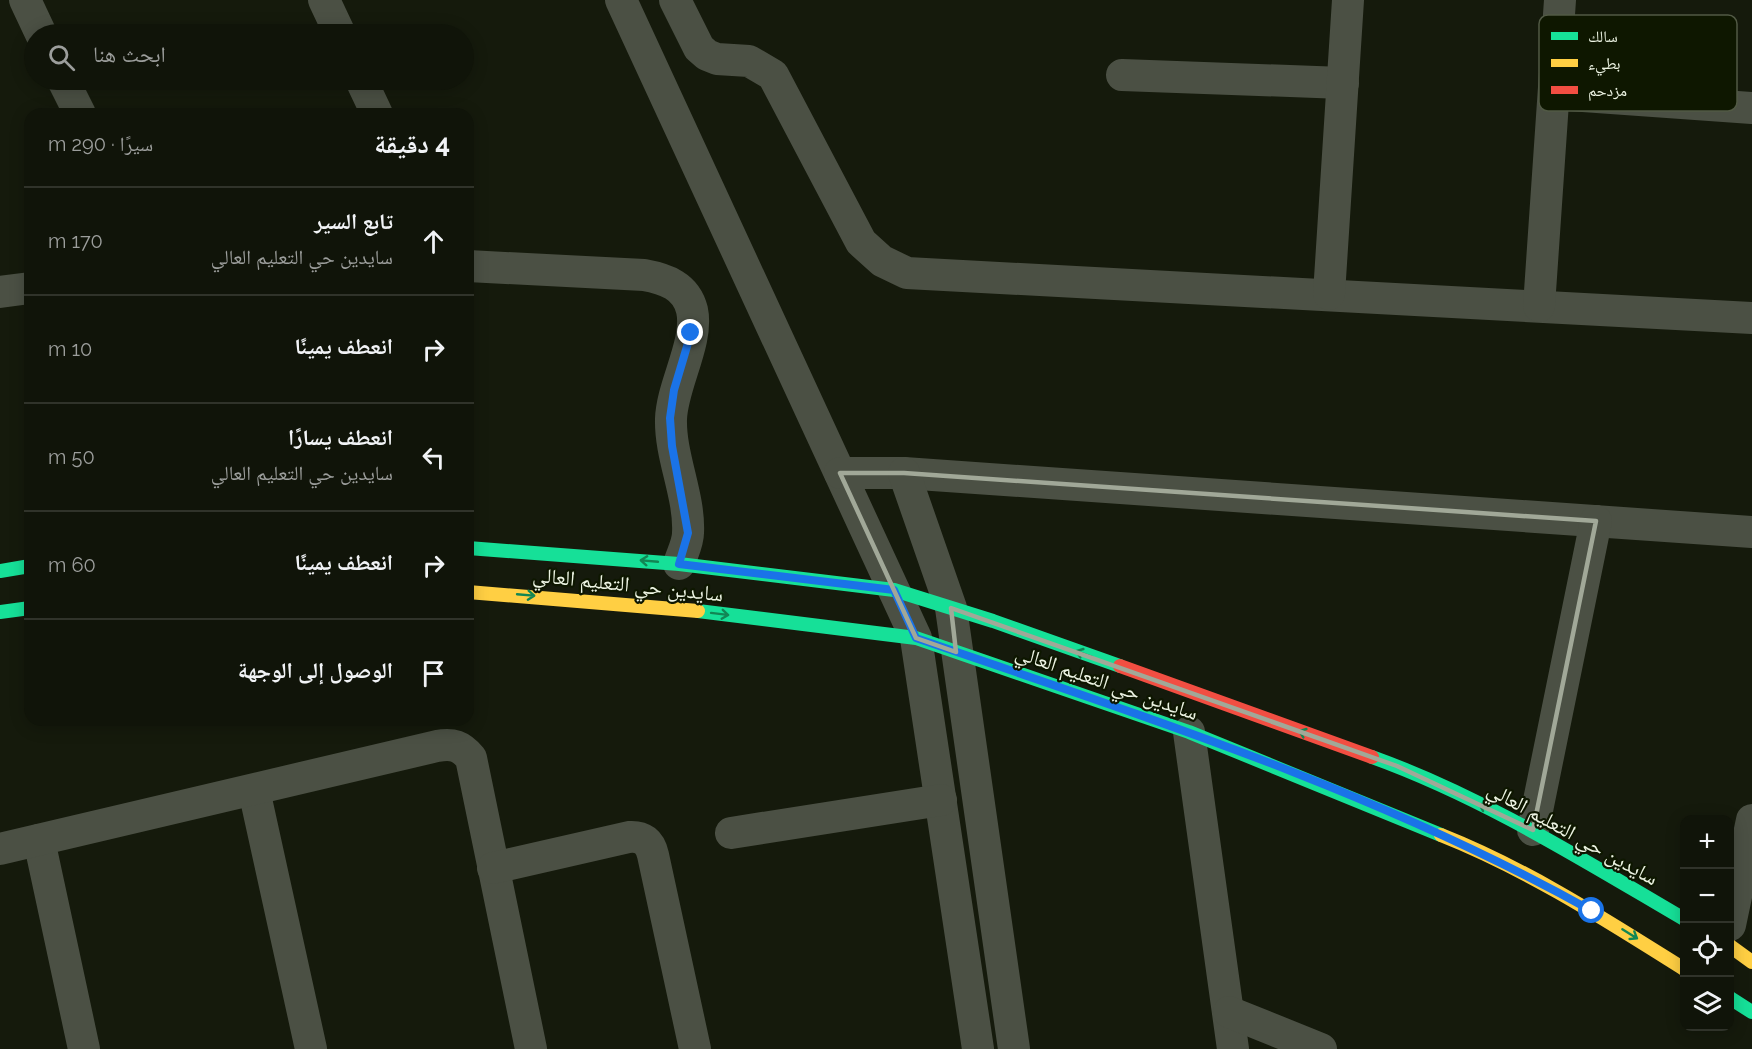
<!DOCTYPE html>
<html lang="ar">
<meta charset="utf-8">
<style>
body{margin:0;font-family:Raleway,"Noto Naskh Arabic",sans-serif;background:#1e2117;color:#f1f3f6;direction:rtl}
.controls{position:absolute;right:18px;bottom:18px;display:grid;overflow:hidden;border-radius:12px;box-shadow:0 3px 15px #0003}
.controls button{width:54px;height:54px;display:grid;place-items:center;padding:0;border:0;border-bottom:2px solid #30332a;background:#101409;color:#f1f3f6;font:30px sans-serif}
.stop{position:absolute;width:18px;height:18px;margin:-14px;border:4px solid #1a73e8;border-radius:50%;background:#fff}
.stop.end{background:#1a73e8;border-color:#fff;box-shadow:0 2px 6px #0008}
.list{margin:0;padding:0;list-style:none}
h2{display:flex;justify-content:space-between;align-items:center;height:78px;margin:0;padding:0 24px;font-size:26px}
h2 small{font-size:20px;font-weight:400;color:#9c9e9c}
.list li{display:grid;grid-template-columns:39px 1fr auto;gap:18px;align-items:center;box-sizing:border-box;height:108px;padding:0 24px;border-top:2px solid #30332a}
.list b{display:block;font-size:22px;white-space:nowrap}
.list p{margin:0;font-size:20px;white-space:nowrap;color:#9c9e9c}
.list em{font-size:20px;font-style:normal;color:#9c9e9c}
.icon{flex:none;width:33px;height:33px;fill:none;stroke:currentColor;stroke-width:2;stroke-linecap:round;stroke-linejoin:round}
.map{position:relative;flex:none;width:1752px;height:1049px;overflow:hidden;direction:ltr}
.search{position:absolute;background:#101409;box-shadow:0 3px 15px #0003;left:24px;top:24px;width:450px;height:66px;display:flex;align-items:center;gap:15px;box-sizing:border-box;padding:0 21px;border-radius:33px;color:#9c9e9c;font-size:22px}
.panel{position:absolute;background:#101409;box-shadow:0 3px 15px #0003;left:24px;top:108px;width:450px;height:618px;border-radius:18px;direction:rtl}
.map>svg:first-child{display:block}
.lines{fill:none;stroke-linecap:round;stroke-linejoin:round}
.street{stroke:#4b5044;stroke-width:32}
.fast{stroke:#16e098;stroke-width:14}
.slow{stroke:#ffcf43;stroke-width:14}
.jam{stroke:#f24e42;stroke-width:14}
.oneway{stroke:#128654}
.route{stroke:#1a73e8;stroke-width:8}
.marked{fill:none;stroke:#a1a898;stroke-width:4.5;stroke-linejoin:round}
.labels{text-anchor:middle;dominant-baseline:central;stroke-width:4.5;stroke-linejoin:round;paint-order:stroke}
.street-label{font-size:21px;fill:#edf4e3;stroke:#0e1700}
.key{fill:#0e1700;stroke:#515944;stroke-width:1.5}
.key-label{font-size:16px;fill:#edf4e3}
</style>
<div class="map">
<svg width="1752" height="1049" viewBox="0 0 1752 1049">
<rect width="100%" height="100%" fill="#151a0c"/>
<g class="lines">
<g class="street">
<polyline points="25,0 41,34"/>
<polyline points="324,0 340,34"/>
<polyline points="621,0 916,638 978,1049"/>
<polyline points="675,0 699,48 707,55 717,59 749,61 773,75 861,242 882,261 907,273 1752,318"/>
<polyline points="1122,75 1343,83"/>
<polyline points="63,80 80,114"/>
<polyline points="361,80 377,114"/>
<polyline points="1555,94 1752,108"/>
<path d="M468,266L644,275C666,279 686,286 692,310C699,342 672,385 671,419C670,457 690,496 688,533C688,543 682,554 679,564"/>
<polyline points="0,292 30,288"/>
<polyline points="1329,294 1348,0"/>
<polyline points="1539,306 1560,0"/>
<polyline points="840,473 904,473 1752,532"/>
<polyline points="904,473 951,608 1014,1049"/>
<polyline points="1189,732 1233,1049"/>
<polyline points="254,790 311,1049"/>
<polyline points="1533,830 1596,521"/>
<polyline points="731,833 941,800"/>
<polyline points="39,840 84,1049"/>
<path d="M0,849L437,746C453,743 461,746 471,758L531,1049"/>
<path d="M493,868L629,837C643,836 650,842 653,855L695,1049"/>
<polyline points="1730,925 1752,820"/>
<polyline points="1229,1012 1321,1049"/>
</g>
<g class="fast">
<polyline points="468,548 679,564 894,590 993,621 1120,666"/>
<polyline points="0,571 30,566"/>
<polyline points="698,611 916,638 1189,732 1441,835"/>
<polyline points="0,612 30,608"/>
<path d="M1372,757C1483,797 1583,860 1684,919"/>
<polyline points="1730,998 1752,1012"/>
</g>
<g class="slow">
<polyline points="468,592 698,611"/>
<path d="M1441,835C1527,869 1606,920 1684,969"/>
<polyline points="1730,946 1752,962"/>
</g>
<polyline class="jam" points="1120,666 1372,757"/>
</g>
<defs><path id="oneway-shaft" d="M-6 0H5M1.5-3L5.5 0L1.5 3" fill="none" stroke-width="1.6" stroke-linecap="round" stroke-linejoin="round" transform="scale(1.5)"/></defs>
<g class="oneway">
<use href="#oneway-shaft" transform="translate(649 561) rotate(-175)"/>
<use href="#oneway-shaft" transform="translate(526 595) rotate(5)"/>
<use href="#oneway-shaft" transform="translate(720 614) rotate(7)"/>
<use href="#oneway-shaft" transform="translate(1084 654) rotate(-160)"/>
<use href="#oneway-shaft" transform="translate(1307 734) rotate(-160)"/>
<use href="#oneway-shaft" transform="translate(1487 808) rotate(-154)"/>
<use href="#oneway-shaft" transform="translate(1630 934) rotate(32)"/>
</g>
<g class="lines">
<path class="route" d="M691,333L674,390L670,418L672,446L688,533L679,564L894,590L916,638C1146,717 1380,792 1592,911"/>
</g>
<path class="marked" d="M840,473H904L1596,521L1533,830L1397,766L951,608L956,652L916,638Z"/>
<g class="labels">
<g class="street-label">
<text transform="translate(628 584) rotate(6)">سايدين حي التعليم العالي</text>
<text transform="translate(1107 682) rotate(19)">سايدين حي التعليم العالي</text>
<text transform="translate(1573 833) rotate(29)">سايدين حي التعليم العالي</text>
</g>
</g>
<rect x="1539" y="15" width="198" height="96" rx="9" class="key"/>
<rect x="1551" y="32" width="27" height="8" fill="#16e098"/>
<rect x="1551" y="59" width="27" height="8" fill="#ffcf43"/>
<rect x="1551" y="86" width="27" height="8" fill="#f24e42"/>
<g class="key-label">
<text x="1588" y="42">سالك</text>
<text x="1588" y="69">بطيء</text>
<text x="1588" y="96">مزدحم</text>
</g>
</svg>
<div class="controls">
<button>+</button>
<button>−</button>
<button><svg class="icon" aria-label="locate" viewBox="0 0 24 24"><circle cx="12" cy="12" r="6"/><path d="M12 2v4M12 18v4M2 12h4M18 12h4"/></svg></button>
<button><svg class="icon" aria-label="layers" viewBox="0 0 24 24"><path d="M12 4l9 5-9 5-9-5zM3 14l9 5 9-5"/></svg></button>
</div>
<div class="stop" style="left:1592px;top:911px"></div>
<div class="stop end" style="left:691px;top:333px"></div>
<div class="search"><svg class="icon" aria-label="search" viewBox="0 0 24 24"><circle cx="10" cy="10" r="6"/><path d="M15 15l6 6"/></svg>ابحث هنا</div>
<section class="panel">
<h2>4 دقيقة<small>سيرًا · 290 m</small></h2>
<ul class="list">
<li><svg class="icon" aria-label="ahead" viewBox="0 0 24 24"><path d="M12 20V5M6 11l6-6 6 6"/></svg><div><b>تابع السير</b><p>سايدين حي التعليم العالي</p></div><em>170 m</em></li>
<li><svg class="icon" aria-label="right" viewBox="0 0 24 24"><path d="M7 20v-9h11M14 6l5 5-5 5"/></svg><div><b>انعطف يمينًا</b></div><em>10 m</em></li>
<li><svg class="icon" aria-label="left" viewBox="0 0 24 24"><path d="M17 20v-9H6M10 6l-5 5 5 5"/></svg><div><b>انعطف يسارًا</b><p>سايدين حي التعليم العالي</p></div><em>50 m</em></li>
<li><svg class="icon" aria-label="right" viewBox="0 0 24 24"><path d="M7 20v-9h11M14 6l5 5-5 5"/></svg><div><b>انعطف يمينًا</b></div><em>60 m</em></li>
<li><svg class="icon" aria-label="arrive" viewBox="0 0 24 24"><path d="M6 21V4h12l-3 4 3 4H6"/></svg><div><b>الوصول إلى الوجهة</b></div></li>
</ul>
</section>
</div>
